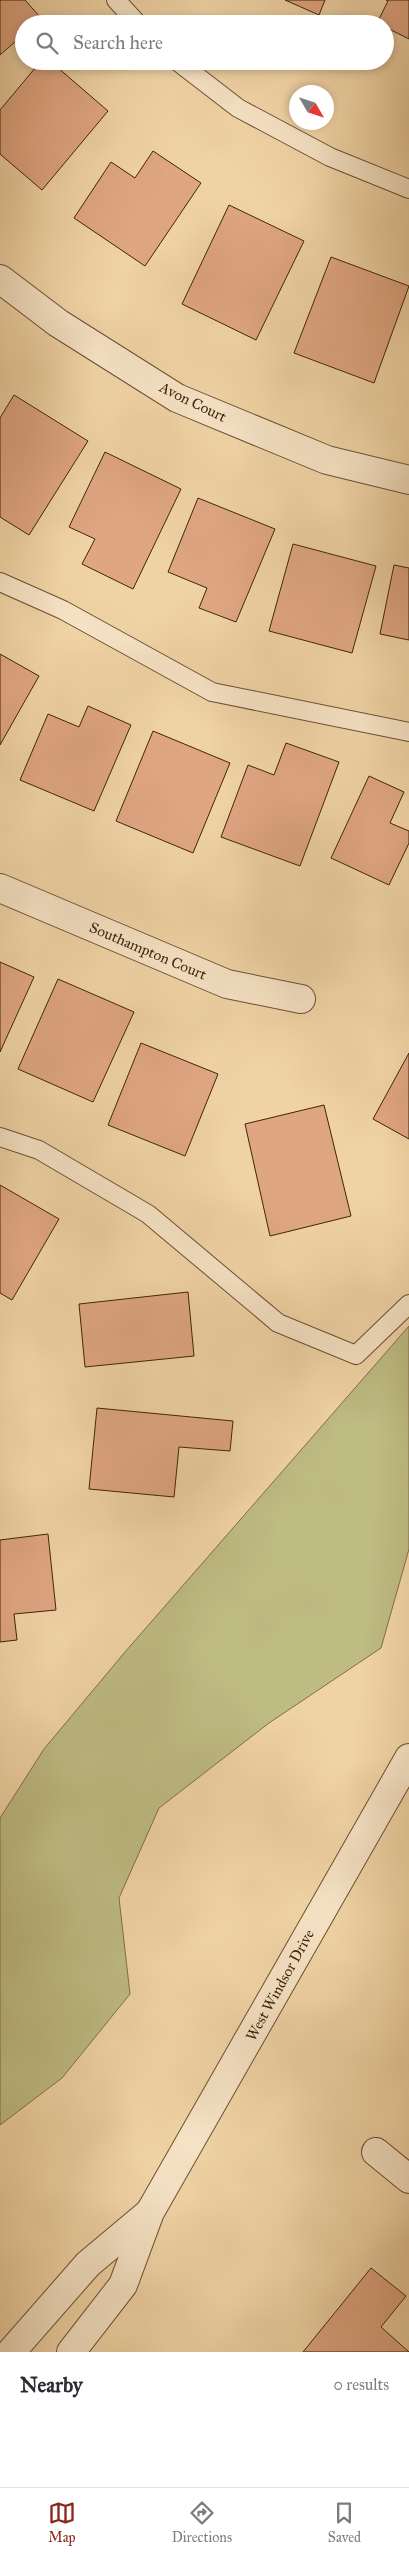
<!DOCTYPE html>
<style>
body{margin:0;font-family:"IM FELL Great Primer",serif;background:#f2f2f3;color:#2b2b33}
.compass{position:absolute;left:289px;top:85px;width:45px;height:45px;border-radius:50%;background:#fff;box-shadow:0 2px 8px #0003;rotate:129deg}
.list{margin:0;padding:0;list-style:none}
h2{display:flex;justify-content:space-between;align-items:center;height:65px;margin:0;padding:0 20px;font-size:21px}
h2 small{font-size:16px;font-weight:400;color:#7c7c81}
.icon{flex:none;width:28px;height:28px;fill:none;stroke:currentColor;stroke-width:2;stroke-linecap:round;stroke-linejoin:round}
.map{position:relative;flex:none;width:409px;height:2352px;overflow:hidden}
.search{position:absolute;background:#fff;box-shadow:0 2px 8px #0003;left:15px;right:15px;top:15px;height:55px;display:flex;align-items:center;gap:12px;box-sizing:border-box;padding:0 18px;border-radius:28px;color:#7c7c81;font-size:19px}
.sheet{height:135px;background:#fff}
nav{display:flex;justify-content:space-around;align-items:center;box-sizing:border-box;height:70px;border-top:1px solid #e1e1e2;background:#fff;font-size:14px;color:#7c7c81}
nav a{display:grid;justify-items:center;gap:2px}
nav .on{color:#8f2418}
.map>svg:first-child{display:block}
.green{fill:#bebb83;stroke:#806f48}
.building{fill:#dfa682;stroke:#41230c}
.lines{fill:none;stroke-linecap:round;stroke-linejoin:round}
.service-casing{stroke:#6d4f32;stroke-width:20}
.minor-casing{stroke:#6d4f32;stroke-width:30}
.tertiary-casing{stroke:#6d4f32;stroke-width:30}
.service{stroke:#f5e2c4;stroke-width:18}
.minor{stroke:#f5e2c4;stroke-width:28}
.tertiary{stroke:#f5e2c4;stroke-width:28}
.labels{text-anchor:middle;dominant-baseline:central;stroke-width:4;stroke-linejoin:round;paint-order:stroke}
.street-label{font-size:15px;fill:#41230c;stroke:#f5e2c4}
</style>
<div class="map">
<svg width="409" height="2352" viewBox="0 0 409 2352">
<rect width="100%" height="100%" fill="#f0d3a5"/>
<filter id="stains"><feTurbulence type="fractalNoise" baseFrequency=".004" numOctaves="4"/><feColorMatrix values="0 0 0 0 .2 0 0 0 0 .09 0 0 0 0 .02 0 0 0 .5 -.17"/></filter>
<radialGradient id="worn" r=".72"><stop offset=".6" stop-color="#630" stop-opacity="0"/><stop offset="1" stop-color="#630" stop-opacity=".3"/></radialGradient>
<polygon class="green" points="409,1326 409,1549 381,1648 269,1723 159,1808 119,1898 130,1994 62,2078 0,2125 0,1818 44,1749 125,1652"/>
<g class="building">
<polygon points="0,0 25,0 41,18 35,24 24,24 24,34 0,55"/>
<polygon points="285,0 325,0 319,15"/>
<polygon points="386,0 409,0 409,39 385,27 385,24 377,23 388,1"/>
<polygon points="41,61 50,61 108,111 42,190 0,154 0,110"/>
<polygon points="153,151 201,183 145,266 74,218 111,162 135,178"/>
<polygon points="229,205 304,241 256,340 182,304"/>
<polygon points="331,257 409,286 374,383 294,353"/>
<polygon points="14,395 88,441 29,535 0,517 0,418"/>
<polygon points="105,452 181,489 133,589 82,564 95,539 69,527"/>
<polygon points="198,498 275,529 236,622 199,608 207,588 168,572"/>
<polygon points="293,544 376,566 352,653 269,631"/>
<polygon points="394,565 409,568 409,640 380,634"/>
<polygon points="0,654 39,676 0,745"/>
<polygon points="88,706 131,725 94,811 20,780 48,714 79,727"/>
<polygon points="153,731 230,763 193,853 116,821"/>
<polygon points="286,743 339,762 300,866 221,837 248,765 274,775"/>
<polygon points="369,776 404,792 390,823 409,831 409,843 389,885 331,858"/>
<polygon points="0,962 34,977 0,1052"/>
<polygon points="58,979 134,1012 93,1102 18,1069"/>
<polygon points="141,1043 218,1074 185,1156 108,1125"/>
<polygon points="409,1053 409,1139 373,1119"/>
<polygon points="324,1105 351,1216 270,1236 245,1124"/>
<polygon points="0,1185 59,1219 12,1300 0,1293"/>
<polygon points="188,1292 194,1356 85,1367 79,1304"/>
<polygon points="97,1408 233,1421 230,1451 179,1447 174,1497 89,1489"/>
<polygon points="48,1534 56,1610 14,1614 17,1640 0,1642 0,1540"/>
<polygon points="371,2268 406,2296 381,2327 409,2352 303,2352"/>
</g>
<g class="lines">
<defs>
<g id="service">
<polyline points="116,0 138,24"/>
<polyline points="177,61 238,108 330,157 409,189"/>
<polyline points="0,582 63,610 212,692 409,732"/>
<polyline points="0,1137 39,1150 148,1214 278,1323 356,1355 409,1304"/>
</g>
<g id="minor">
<polyline points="0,279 58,323 177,398 327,460 409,480"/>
<polyline points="0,888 227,984 301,999"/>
<polyline points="376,2152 409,2179"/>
</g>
<g id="tertiary">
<polyline points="11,2352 88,2264 149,2213"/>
<polyline points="71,2352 123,2285 150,2212 409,1758"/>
</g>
</defs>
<use href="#service" class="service-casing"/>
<use href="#minor" class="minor-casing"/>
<use href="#tertiary" class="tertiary-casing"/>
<use href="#service" class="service"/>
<use href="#minor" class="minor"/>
<use href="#tertiary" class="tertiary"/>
</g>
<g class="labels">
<g class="street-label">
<text transform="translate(193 402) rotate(26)">Avon Court</text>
<text transform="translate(148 951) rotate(23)">Southampton Court</text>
<text transform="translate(280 1985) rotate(-61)">West Windsor Drive</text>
</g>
</g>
<rect width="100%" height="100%" filter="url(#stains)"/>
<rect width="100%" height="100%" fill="url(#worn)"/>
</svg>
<svg class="compass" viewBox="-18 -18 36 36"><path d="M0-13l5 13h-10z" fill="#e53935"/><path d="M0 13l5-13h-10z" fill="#7c7c81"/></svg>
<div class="search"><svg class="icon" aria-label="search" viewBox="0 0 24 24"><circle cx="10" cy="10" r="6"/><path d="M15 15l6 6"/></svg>Search here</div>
</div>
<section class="sheet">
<h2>Nearby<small>0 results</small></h2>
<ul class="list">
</ul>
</section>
<nav>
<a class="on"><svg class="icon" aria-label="map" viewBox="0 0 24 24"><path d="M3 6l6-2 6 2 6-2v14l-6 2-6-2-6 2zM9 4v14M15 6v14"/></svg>Map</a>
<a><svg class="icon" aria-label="directions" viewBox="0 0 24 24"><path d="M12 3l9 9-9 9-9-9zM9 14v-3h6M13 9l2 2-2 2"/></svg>Directions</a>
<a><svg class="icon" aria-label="saved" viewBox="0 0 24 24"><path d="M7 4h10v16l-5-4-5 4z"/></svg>Saved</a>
</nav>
